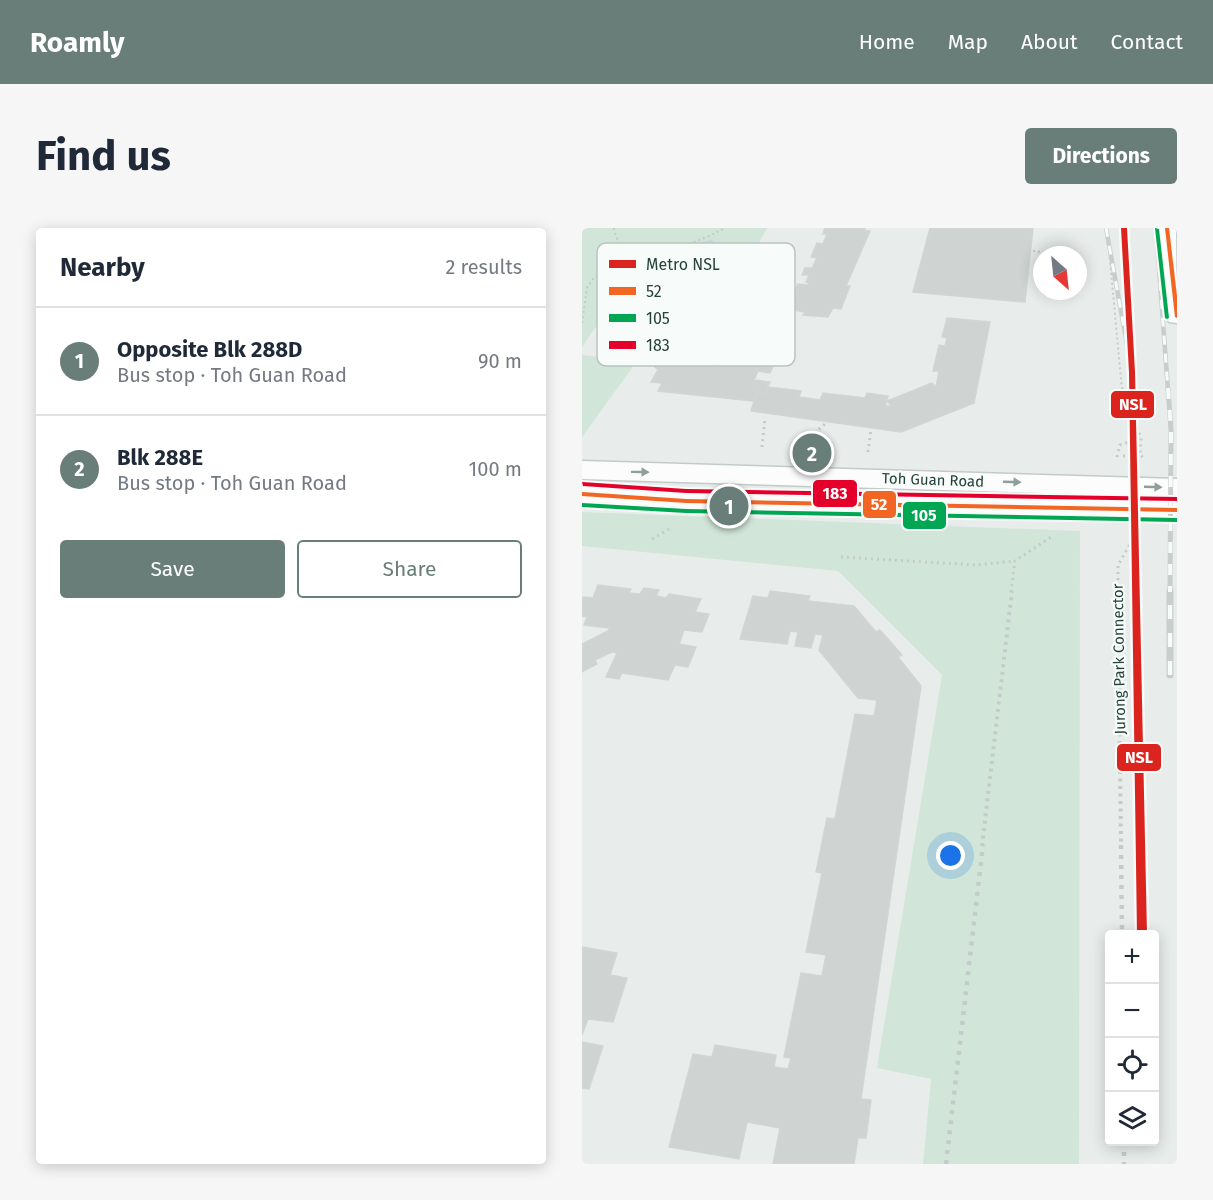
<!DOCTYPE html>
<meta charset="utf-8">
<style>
body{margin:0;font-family:"Fira Sans",sans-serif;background:#f6f6f7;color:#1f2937}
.controls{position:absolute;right:18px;bottom:18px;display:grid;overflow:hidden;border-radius:6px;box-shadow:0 3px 15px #0003}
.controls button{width:54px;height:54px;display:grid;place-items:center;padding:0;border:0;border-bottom:2px solid #e0e1e3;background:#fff;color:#1f2937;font:30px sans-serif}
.compass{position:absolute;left:451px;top:18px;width:54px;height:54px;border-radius:50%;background:#fff;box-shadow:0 3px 15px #0003;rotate:153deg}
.you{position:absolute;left:369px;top:628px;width:21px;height:21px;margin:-15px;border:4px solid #fff;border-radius:50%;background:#1a73e8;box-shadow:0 0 0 9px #1a73e833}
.badge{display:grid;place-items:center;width:39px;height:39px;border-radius:50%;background:#697e78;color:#fff;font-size:20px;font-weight:700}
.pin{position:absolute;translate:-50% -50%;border:3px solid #fff;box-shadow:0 2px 6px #0006}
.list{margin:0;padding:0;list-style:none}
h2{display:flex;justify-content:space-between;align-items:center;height:78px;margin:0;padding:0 24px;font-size:26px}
h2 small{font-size:20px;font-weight:400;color:#747a83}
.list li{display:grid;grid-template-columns:39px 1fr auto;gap:18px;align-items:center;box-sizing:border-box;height:108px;padding:0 24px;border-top:2px solid #e0e1e3}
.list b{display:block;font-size:22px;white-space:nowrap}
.list p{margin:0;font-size:20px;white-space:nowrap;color:#747a83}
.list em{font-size:20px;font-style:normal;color:#747a83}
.actions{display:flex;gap:12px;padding:18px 24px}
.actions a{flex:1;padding:14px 0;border:2px solid #697e78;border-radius:6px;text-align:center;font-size:21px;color:#697e78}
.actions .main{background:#697e78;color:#fff}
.icon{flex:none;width:33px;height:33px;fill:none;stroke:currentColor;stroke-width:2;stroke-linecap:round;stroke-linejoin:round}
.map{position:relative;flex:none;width:595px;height:936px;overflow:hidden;border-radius:6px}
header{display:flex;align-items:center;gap:36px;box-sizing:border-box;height:84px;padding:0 30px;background:#697e78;color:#fff}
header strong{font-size:28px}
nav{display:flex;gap:33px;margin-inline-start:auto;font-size:21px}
.intro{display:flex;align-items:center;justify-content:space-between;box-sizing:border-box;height:144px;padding:0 36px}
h1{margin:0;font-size:42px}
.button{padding:15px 27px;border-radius:6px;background:#697e78;color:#fff;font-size:21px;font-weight:700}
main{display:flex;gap:36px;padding:0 36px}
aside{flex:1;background:#fff;border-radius:6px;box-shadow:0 3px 15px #0003}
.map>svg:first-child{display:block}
.green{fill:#d1e6d8}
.building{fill:#cfd4d2;stroke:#d1d6d4;stroke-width:1.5}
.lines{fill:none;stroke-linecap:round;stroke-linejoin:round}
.secondary-casing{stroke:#c3cbc8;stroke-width:3}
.path-far3{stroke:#c3ccca;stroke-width:2;stroke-dasharray:2 3;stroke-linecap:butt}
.path-far2{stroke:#c3ccca;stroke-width:3;stroke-dasharray:2 4;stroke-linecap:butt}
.path-far1{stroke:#c3ccca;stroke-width:4;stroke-dasharray:3 4.5;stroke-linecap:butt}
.path{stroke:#c3ccca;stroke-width:4.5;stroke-dasharray:4 6;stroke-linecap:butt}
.secondary{fill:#fcfcfc;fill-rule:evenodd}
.rail-far2-casing{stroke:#c9cdcc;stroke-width:4.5}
.rail-far1-casing{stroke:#c9cdcc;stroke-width:5}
.rail-casing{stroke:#c9cdcc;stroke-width:7}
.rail-far2{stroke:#f7fbf9;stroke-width:3;stroke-dasharray:9;stroke-linecap:butt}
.rail-far1{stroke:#f7fbf9;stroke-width:4;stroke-dasharray:11;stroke-linecap:butt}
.rail{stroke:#f7fbf9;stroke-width:4.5;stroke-dasharray:14;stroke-linecap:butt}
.bus-1-casing{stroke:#f7fbf9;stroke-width:4}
.bus-2-casing{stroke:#f7fbf9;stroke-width:4}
.bus-3-casing{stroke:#f7fbf9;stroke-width:4}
.bus-1{fill:#f26522;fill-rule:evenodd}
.bus-2{fill:#00a651;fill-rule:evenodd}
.bus-3{fill:#e4002b;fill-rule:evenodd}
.metro-1-casing{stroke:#f7fbf9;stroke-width:5}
.metro-1{fill:#dc241f;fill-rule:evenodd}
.oneway{fill:#909f9b}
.labels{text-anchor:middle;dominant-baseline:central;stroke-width:4.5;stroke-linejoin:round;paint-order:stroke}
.street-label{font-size:15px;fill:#24423a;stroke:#f7fbf9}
.key{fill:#f7fbf9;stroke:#b8c4c0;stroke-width:1.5}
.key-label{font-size:16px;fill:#24423a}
.line-badge{stroke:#f7fbf9;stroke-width:2}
.badge-label{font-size:16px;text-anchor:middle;font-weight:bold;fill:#fff}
</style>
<header>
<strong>Roamly</strong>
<nav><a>Home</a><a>Map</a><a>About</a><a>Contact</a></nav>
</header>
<div class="intro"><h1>Find us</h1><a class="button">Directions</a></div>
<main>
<aside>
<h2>Nearby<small>2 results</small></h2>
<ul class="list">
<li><span class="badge">1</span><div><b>Opposite Blk 288D</b><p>Bus stop · Toh Guan Road</p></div><em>90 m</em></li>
<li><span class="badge">2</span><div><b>Blk 288E</b><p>Bus stop · Toh Guan Road</p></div><em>100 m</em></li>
</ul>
<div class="actions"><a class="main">Save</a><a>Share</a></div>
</aside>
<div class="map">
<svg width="595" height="936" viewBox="0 0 595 936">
<rect width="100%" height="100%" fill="#e8edeb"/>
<g class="green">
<polygon points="0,0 185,0 151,62 47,51 0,119"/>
<polygon points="0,127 55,133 0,209"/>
<polygon points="0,284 498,303 497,936 341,936 349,851 295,840 360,447 256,343 0,318"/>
</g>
<g class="building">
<polygon points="243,0 283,0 282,2 288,3 264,58 268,58 259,81 251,80 246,89 221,87 223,84 211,82 214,76 207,75 216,56 226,57 227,55 224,54 227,47 220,47 223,40 230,40 235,30 229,29 235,15 241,16 245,6 241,6"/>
<polygon points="348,0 451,0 443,74 331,64"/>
<polygon points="129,12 137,20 120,24 113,17"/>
<polygon points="81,68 98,70 94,76 107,77 111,70 127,72 123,78 137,79 130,92 116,91 110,101 96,100 94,104 99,105 110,115 116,113 126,122 118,125 128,134 126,137 134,138 140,128 157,129 161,122 187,125 183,133 193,134 188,145 176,143 172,152 188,154 183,165 175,164 171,173 76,163 80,155 69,154 76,142 63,129 46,128 49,122 37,121 68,72 78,73"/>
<polygon points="365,90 408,94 392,175 319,204 169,183 175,164 183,165 186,159 219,163 217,169 238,172 241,165 283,170 285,165 306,168 303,178 310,178 305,173 350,155 354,159 357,143 351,143 357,117 363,118 365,110 360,109"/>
<polygon points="16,357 49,361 47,365 58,366 62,360 77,362 74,368 84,370 87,366 119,371 113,384 127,386 120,404 102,402 97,416 114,419 106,439 93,437 86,452 40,445 37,451 24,449 35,425 30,424 13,432 15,436 0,444 0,416 26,403 28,400 2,397 5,389 0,388 0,369 11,370"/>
<polygon points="188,363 228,368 226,373 272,378 294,404 298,402 320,427 316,429 339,458 279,871 289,872 284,910 276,910 272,936 191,936 198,900 165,894 157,931 87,919 111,826 130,829 133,817 194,827 192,839 206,841 209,830 202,829 219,745 240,748 244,727 224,724 240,645 234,644 245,590 253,591 273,486 292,488 295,472 276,470 237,422 241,407 233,406 229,420 213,418 216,404 208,403 205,416 158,411 171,368 186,370"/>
<polygon points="0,719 35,725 28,747 45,750 31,794 6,791 0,807"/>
<polygon points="0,814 21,818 7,861 0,860"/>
</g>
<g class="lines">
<defs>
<g id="secondary">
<polygon points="576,0 594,0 595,95 587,94 584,89"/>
<polygon points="0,233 595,251 595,269 0,251"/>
<polygon points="0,257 104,264 595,272 595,292 104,282 0,275"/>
</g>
</defs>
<use href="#secondary" class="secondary-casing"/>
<g class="path-far3">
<path d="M32,0C34,10 37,19 47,23C67,32 124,12 142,0"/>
<polyline points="525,0 540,162"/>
<polyline points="451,23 462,24"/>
<polyline points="0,95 5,60 11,51 47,25"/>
</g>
<g class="path-far2">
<polyline points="540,160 559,210 558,227 562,230"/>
<polyline points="180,219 183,189"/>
<polyline points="214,221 243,196"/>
<polyline points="286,224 289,201"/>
<polyline points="541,228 558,227"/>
<polyline points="535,229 538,217 559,210"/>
<polyline points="70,311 87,301"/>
<polyline points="259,329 394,337 433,333"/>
<polyline points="429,364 433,333 469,309"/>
<polyline points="536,364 536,337 552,309"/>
</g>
<g class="path-far1">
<polyline points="536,363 539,618"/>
<polyline points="400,618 430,363"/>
</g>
<g class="path">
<polyline points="539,617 540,706"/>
<polyline points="542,914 542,936"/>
<polyline points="364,936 401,617"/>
</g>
<use href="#secondary" class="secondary"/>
<defs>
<g id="rail-far2">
<polyline points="524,0 550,144"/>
<polyline points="574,0 586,162"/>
</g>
<polyline id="rail-far1" points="586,160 589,202 588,364"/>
<polyline id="rail" points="588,447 588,363"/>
</defs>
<use href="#rail-far2" class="rail-far2-casing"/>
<use href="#rail-far1" class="rail-far1-casing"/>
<use href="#rail" class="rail-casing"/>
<use href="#rail-far2" class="rail-far2"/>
<use href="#rail-far1" class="rail-far1"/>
<use href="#rail" class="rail"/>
<defs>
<g id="bus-1">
<polygon points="583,0 587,0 595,68 595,90 593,89"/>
<polygon points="0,264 104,271 595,280 595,284 104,275 0,268"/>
</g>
<g id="bus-2">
<polygon points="573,0 577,1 587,90 585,91 583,90"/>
<polygon points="0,275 104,281 595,290 595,294 104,285 0,279"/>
</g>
<polygon id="bus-3" points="0,254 104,261 595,269 595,273 104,265 1,258"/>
</defs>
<use href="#bus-1" class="bus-1-casing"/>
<use href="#bus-2" class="bus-2-casing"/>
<use href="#bus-3" class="bus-3-casing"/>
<use href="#bus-1" class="bus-1"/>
<use href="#bus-2" class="bus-2"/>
<use href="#bus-3" class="bus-3"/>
<defs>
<polygon id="metro-1" points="539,0 545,0 553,144 565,706 555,706 547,144"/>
</defs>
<use href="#metro-1" class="metro-1-casing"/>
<use href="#metro-1" class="metro-1"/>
</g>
<defs><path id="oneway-solid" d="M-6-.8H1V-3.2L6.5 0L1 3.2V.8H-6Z" transform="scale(1.5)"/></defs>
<g class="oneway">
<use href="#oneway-solid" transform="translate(58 244) rotate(1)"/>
<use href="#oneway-solid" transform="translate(430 254) rotate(2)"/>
<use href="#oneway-solid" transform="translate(571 259) rotate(2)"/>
</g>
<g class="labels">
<g class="street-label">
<text transform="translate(351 252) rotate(2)">Toh Guan Road</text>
<text transform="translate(537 431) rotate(-91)">Jurong Park Connector</text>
</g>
</g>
<rect x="15" y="15" width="198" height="123" rx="9" class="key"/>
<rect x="27" y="32" width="27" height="8" fill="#dc241f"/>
<rect x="27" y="59" width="27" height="8" fill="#f26522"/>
<rect x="27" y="86" width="27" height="8" fill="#00a651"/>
<rect x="27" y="113" width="27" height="8" fill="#e4002b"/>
<g class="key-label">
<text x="64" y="42">Metro NSL</text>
<text x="64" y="69">52</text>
<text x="64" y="96">105</text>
<text x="64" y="123">183</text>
</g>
<g class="line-badge">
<rect x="528" y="162" width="45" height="29" rx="6" fill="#dc241f"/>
<rect x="230" y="251" width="46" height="29" rx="6" fill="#e4002b"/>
<rect x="280" y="262" width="35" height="29" rx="6" fill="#f26522"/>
<rect x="320" y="273" width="45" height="29" rx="6" fill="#00a651"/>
<rect x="534" y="515" width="46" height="29" rx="6" fill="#dc241f"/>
</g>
<g class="badge-label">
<text x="551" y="182">NSL</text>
<text x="253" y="271">183</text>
<text x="297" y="282">52</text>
<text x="342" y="293">105</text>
<text x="557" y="535">NSL</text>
</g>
</svg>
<div class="controls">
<button>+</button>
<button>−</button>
<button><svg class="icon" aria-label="locate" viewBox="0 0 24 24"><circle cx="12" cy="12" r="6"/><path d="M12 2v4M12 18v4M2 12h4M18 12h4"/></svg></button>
<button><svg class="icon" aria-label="layers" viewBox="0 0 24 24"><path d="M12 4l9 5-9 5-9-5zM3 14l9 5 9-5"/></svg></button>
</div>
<svg class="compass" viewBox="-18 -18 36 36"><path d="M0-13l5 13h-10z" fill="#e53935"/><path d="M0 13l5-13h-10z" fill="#747a83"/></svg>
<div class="you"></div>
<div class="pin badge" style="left:147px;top:278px">1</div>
<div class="pin badge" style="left:230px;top:225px">2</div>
</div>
</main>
